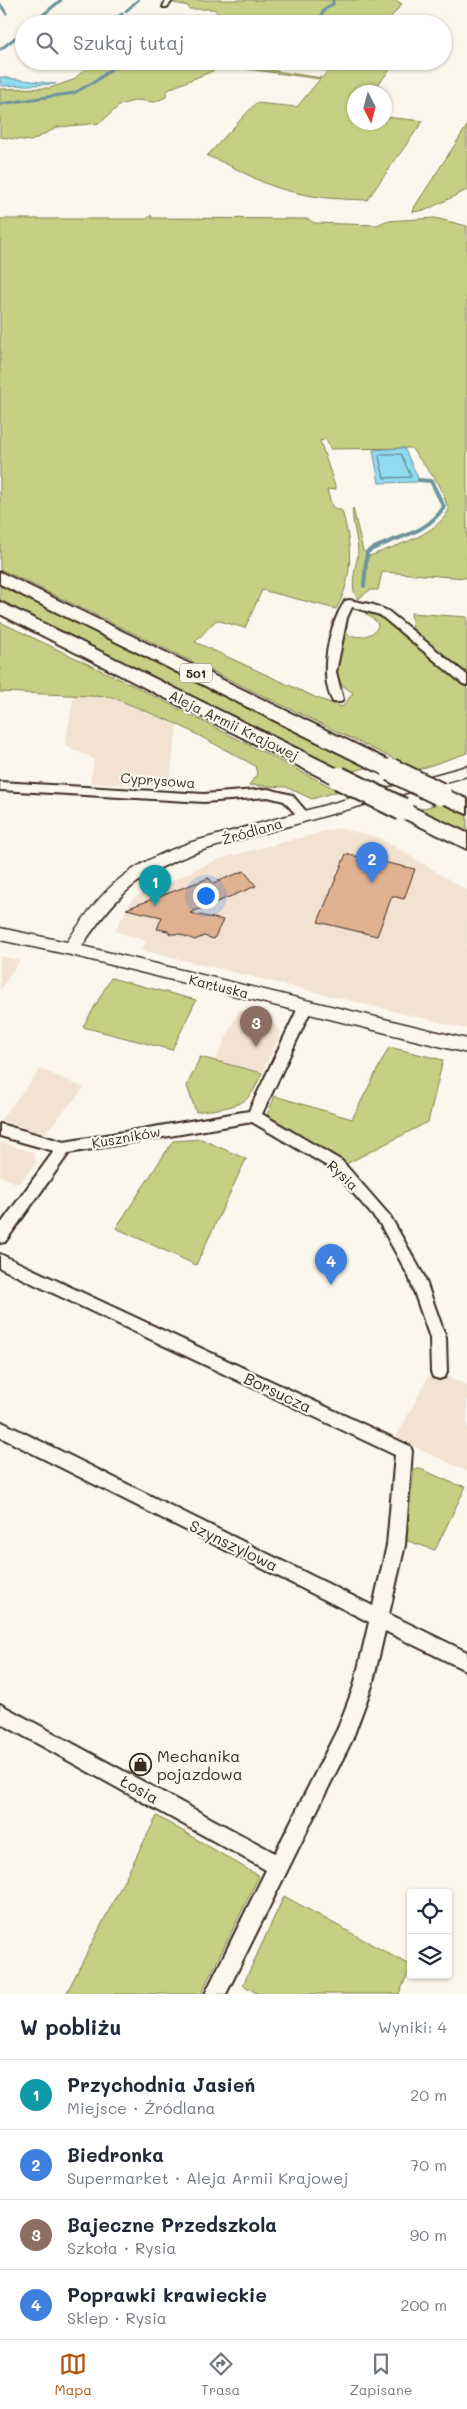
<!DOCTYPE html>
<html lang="pl">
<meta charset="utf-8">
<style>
body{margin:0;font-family:Mali,sans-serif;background:#f2f2f3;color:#1f2937}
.controls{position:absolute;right:15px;bottom:15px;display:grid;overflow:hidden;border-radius:5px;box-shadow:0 1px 4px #0004}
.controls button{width:45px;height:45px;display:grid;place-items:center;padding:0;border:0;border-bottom:1px solid #e0e1e3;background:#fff;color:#1f2937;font:25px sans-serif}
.compass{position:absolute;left:347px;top:85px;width:45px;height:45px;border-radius:50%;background:#fff;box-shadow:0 1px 4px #0004;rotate:174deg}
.you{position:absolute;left:205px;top:895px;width:18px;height:18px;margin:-12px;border:4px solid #fff;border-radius:50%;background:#1a73e8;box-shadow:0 0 0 8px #1a73e833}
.badge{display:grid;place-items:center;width:32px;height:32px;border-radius:50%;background:#b45309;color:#fff;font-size:16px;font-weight:700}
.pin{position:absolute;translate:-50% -41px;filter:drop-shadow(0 1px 2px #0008)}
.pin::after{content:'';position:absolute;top:26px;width:18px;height:15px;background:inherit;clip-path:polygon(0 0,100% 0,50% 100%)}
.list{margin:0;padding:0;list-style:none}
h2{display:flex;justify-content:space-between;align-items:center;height:65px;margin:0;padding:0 20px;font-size:21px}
h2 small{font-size:16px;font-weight:400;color:#747a83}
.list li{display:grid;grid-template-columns:32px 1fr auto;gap:15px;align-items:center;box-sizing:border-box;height:70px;padding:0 20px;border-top:1px solid #e0e1e3}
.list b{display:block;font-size:19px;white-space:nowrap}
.list p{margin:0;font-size:16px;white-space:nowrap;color:#747a83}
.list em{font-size:16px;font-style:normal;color:#747a83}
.icon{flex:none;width:28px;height:28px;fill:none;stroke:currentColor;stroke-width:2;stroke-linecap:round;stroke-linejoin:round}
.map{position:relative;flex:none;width:467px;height:1994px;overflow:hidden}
.search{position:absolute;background:#fff;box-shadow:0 1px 4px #0004;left:15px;right:15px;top:15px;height:55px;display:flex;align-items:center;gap:12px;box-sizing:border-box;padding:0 18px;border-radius:28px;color:#747a83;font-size:19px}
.sheet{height:345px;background:#fff}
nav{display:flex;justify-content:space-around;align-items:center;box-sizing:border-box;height:70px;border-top:1px solid #e0e1e3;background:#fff;font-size:14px;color:#747a83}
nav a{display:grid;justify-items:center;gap:2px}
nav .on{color:#b45309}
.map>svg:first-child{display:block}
.built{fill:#f3e2d1}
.green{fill:#c5d084;stroke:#807d51}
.water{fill:#8fdbf0;stroke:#6d949c}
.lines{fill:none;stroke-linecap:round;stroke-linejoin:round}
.shore{stroke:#5d7172;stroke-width:1}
.stream-far1{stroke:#6d949c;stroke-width:3}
.stream{stroke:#6d949c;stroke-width:4}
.building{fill:#e1b292;stroke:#3b2a1e}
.minor-casing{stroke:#3b2a1e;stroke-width:4}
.tertiary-casing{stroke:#3b2a1e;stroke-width:3}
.primary-casing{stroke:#3b2a1e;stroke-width:4}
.minor{fill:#fbf7ec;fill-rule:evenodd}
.tertiary{fill:#fbf7ec;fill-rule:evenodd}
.primary{fill:#fbf7ec;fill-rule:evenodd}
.primary-bridge-casing{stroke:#3b2a1e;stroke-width:26;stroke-linecap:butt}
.primary-bridge{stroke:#fbf7ec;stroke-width:22}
.labels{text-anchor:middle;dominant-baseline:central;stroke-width:4.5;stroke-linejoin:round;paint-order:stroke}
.shield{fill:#fbf7ec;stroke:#75685c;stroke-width:1}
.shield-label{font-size:12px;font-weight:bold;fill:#3b2a1e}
.street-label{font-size:14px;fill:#3b2a1e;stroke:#fbf7ec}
.near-street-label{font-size:16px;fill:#3b2a1e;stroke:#fbf7ec}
.near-poi-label{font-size:16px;fill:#3b2a1e;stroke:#fbf7ec;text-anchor:start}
</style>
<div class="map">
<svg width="467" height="1994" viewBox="0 0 467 1994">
<rect width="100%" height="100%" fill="#fbf7ec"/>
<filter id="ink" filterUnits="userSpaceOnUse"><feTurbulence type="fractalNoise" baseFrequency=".02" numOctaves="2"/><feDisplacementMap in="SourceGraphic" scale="10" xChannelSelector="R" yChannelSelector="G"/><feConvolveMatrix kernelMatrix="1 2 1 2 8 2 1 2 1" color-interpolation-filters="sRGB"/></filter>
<g filter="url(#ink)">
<g class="built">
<polygon points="74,695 112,697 177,725 169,786 90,783 94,759 65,745"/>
<polygon points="337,828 378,837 467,890 467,1029 141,950 146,941 115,931 133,898 219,859"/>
<polygon points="0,956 20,960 0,990"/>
<polygon points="239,1010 271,1019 281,1033 262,1073 215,1061"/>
<polygon points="41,1069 84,1088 44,1134 0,1120"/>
<polygon points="0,1142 33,1152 36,1162 19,1184 0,1176"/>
<polygon points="432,1369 467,1385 467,1471 396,1438"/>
</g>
<g class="green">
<polygon points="178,0 366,0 374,2 396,0 402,4 385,24 204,24 222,18 214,9 189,9 188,6 174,3"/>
<path d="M94,61H209L322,78L335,62L329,61H397L372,92H354V122H384L385,117L423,121L367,200C330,199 301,197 267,184C246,175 228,163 207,156L256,103L297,107L320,79L225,66L171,88L166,92V97L155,102L137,100L120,105L100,123L58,127L31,141L0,137V89L50,88L73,80Z"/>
<polygon points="467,126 467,190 426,210 413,212 415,206"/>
<path d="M151,215L152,218L308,219L314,223L377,225L386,221L435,218L467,226V578L382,572L378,590H370L358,599C348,588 357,565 358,552C358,538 351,522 353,508L363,551L370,556C396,545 435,536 449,510L439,484L411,448L330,449L326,439L320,441L336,489L327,490L332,507L342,511C352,545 354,578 336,609L262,590L245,628L216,620L195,642L317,698L342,707L353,693L338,682L336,672L342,632C354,638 369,640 378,627L377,622L365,613L366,610C401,625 438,662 467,688V753L417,770L0,569V219H147Z"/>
<polygon points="0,584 369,767 346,773 0,600"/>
<polygon points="411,613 467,617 467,673 413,630"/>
<polygon points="0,622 134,686 339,791 312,799 286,787 249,785 257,774 255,766 250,763 179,725 112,697 0,692"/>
<polygon points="440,803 467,816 467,834 418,810"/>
<polygon points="111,978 196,1000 172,1050 83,1027"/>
<polygon points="389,1047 443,1060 428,1122 346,1164 267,1115 275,1096 352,1119"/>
<path d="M200,1057L262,1073C258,1080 256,1088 251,1094C241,1109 213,1109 196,1112L187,1086Z"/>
<polygon points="201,1139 246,1159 196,1265 116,1228 173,1141"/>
<polygon points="414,1469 421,1469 457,1485 466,1486 435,1550 405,1540"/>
<polygon points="157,1816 259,1876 201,1994 66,1994"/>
<polygon points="284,1896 411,1966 399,1994 258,1994 243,1985"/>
</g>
<g class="water">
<polygon points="0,77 56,84 1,86"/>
<polygon points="404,448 419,480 417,482 379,483 373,450"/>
</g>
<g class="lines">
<polygon class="shore" points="381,454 401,454 411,477 384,478 379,457"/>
<g class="stream-far1">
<polyline points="0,4 6,13"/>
<polyline points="126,11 138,0"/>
<polyline points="115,20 122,14"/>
<polyline points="32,24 61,0"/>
<polyline points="306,24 319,20 324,10 333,4 333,0"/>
<polyline points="1,49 24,31"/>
<polyline points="63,65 67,61"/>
<polyline points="0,104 74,93 96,81 121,61"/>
</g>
<path class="stream" d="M364,586L367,552C396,535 424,537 444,507L431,481L419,480"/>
</g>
<g class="building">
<polygon points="346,854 415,869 404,899 392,896 377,936 318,922"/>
<polygon points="244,871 256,886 190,913 223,920 214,939 204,936 195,940 179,934 170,934 168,931 157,929 162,917 126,909 209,878 213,883"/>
</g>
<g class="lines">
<defs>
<g id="minor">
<polygon points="166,0 173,0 167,7 163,7"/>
<path d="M349,600L374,605L388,611L467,675V685L463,684L380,615L352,607L347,618L336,672L343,699L341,702H333C318,675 329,625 345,601Z"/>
<polygon points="0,782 204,794 268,789 292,795 310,816 304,820 300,819 284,801 268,797 204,802 0,790"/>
<polygon points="305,1003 312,1008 262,1114 342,1161 390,1216 424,1276 446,1338 447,1372 445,1377 439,1379 433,1377 431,1372 430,1338 409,1277 380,1224 332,1169 252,1122 69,1153 5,1242 0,1243 0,1225 54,1151 0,1136 0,1124 64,1142 249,1111 298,1008"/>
<polygon points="0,1254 410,1446 412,1451 405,1545 389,1614 467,1652 467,1671 385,1631 372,1686 352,1740 226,1994 205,1994 266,1870 0,1723 0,1704 275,1853 338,1728 354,1686 369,1622 0,1437 0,1421 373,1606 387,1545 395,1455 0,1268"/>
</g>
<path id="tertiary" d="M467,766V776L203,850C141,872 119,891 82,946L467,1039V1053L71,955L0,940V928L67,942C107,884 125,866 192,842Z"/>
<g id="primary">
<polygon points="0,572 398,765 401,770 398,775 391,777 384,775 0,584"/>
<polygon points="0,602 346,773 349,778 346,783 339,785 332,783 0,614"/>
<polygon points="440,787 467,799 467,814 433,799 430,794 433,789"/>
<polygon points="402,802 467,833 467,849 395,814 392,809 395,804"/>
</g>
</defs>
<use href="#minor" class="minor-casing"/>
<use href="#tertiary" class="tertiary-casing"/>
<use href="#primary" class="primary-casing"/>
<use href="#minor" class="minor"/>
<use href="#tertiary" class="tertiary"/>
<use href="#primary" class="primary"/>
<defs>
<g id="primary-bridge">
<polyline points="391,770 440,794"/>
<polyline points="339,778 402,809"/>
</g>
</defs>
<use href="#primary-bridge" class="primary-bridge-casing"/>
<use href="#primary-bridge" class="primary-bridge"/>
</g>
</g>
<defs>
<symbol id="shop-ring" viewBox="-11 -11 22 22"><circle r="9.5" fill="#fbf7ec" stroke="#3b2a1e" stroke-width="1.5"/><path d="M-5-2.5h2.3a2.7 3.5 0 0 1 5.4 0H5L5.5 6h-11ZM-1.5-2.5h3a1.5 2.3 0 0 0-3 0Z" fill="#3b2a1e"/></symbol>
</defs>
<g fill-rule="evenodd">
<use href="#shop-ring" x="128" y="1752" width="25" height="25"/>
</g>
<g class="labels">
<rect class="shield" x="180" y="663.5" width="32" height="19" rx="4"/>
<g class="shield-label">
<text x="196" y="673">501</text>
</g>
<g class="street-label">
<text transform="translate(234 725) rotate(26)">Aleja Armii Krajowej</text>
<text transform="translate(158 780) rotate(4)">Cyprysowa</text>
<text transform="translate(252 831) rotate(-16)">Źródlana</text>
<text transform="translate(219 986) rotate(14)">Kartuska</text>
<text transform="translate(126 1137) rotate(-10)">Kuszników</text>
<text transform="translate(343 1175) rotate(43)">Rysia</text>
</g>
<g class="near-street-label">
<text transform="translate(278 1392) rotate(25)">Borsucza</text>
<text transform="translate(234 1545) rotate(26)">Szynszylowa</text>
<text transform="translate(140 1789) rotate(29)">Łosia</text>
</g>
<g class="near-poi-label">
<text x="157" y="1755">Mechanika<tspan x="157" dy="18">pojazdowa</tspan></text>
</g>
</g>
</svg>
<div class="controls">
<button><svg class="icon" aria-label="locate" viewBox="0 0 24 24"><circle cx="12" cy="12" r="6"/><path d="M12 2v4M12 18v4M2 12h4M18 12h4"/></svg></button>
<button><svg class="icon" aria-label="layers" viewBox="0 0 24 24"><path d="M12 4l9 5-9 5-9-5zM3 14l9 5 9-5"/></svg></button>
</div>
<svg class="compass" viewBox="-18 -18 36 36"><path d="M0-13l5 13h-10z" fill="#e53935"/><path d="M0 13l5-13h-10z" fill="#747a83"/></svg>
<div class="you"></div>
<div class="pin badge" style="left:155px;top:906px;background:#0f9aa8">1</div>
<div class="pin badge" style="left:372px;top:883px;background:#3f7fe0">2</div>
<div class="pin badge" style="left:256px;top:1047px;background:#8d6e63">3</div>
<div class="pin badge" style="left:331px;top:1285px;background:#3f7fe0">4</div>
<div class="search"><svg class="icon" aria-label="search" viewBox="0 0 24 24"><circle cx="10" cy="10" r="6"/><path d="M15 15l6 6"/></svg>Szukaj tutaj</div>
</div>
<section class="sheet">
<h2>W pobliżu<small>Wyniki: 4</small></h2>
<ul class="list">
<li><span class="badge" style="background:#0f9aa8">1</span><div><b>Przychodnia Jasień</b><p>Miejsce · Źródlana</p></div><em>20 m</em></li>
<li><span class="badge" style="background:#3f7fe0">2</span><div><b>Biedronka</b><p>Supermarket · Aleja Armii Krajowej</p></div><em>70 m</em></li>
<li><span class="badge" style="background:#8d6e63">3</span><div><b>Bajeczne Przedszkola</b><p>Szkoła · Rysia</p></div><em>90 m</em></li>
<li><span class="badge" style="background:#3f7fe0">4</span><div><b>Poprawki krawieckie</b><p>Sklep · Rysia</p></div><em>200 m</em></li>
</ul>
</section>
<nav>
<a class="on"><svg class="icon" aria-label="map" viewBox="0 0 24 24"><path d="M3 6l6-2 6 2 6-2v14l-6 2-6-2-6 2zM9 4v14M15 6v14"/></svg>Mapa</a>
<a><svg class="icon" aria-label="directions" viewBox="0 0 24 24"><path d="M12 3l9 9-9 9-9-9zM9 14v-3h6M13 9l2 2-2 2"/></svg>Trasa</a>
<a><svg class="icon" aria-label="saved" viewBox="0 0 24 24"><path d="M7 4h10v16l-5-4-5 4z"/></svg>Zapisane</a>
</nav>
